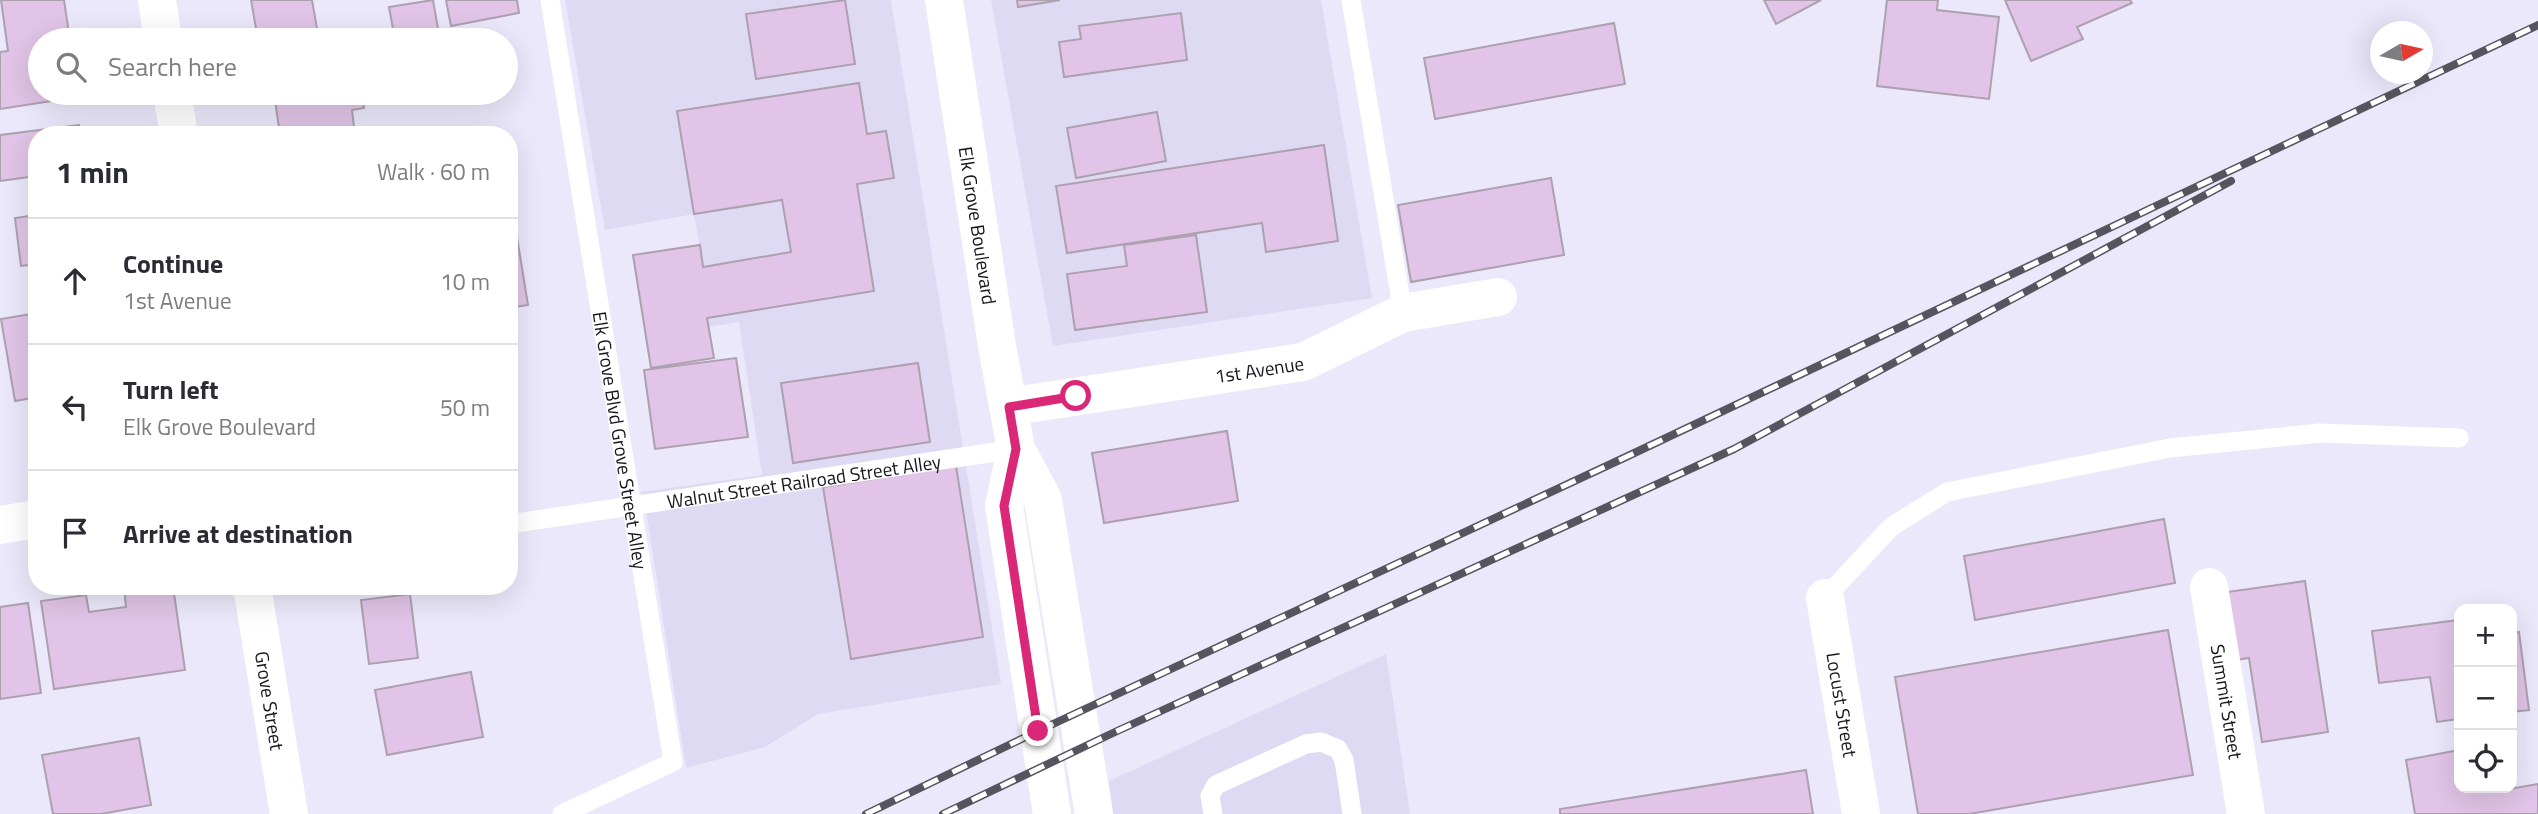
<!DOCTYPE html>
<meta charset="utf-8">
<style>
body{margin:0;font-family:"Titillium Web",sans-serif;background:#f7f7f7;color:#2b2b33}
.controls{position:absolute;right:21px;bottom:21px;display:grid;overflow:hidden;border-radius:14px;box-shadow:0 7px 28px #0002}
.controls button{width:63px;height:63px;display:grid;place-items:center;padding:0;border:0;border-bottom:2px solid #e1e1e2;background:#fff;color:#2b2b33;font:35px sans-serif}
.compass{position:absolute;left:2370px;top:21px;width:63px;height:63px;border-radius:50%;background:#fff;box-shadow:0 7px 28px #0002;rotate:81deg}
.stop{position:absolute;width:21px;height:21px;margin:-16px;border:5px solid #db2777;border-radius:50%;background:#fff}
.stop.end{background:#db2777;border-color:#fff;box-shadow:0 2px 7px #0008}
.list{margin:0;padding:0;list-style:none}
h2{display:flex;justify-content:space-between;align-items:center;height:91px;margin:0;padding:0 28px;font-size:30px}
h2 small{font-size:23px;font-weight:400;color:#7c7c81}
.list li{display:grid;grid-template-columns:46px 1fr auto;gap:21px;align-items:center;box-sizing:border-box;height:126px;padding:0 28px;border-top:2px solid #e1e1e2}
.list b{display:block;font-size:26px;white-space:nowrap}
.list p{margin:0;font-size:23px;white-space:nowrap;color:#7c7c81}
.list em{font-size:23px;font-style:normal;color:#7c7c81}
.icon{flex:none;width:38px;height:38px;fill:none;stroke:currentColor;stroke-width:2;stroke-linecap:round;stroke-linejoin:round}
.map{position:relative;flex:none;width:2538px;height:814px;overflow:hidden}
.search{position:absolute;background:#fff;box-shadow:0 7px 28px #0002;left:28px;top:28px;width:490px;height:77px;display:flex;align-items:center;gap:18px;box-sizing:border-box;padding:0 24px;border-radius:38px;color:#7c7c81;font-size:26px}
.panel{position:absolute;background:#fff;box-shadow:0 7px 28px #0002;left:28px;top:126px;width:490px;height:469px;border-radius:28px}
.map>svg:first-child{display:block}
.built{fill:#dfdaf4}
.building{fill:#e1c4e7;stroke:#ada0af;stroke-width:2}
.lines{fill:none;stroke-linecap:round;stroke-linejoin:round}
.service{stroke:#fff;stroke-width:19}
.minor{stroke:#fff;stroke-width:38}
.secondary{stroke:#fff;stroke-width:38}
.rail-casing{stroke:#56555f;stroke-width:8}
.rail{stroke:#fff;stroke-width:5;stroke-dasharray:16;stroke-linecap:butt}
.route{stroke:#db2777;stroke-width:9}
.labels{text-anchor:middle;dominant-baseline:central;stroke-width:6;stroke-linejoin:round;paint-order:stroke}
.street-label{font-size:19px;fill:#17161d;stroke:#fff}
</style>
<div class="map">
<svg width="2538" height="814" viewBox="0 0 2538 814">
<rect width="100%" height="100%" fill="#eae8fa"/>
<g class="built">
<polygon points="565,0 891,0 1001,684 818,714 765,747 686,768 647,516 641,492 762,475 739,322 709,327 703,266 694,214 605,230"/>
<polygon points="991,0 1321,0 1372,298 1053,346"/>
<polygon points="1386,654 1410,814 1113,814 1109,781"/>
</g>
<g class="building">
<polygon points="1,0 64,0 70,40 40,40 40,93 78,93 78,97 0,109 0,52 8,51"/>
<polygon points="251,0 312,0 319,40 258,40"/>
<polygon points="433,0 440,40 395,40 389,7"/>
<polygon points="446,0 517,0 519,13 451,26"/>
<polygon points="845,0 855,64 756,79 746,14"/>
<polygon points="1017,0 1060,0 1018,7"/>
<polygon points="1764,0 1821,0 1776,24"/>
<polygon points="1887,0 1938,0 1937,10 1999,17 1989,99 1877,86"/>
<polygon points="2005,0 2130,0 2132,3 2077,27 2083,39 2031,61"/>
<polygon points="1181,13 1187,60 1064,77 1059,42 1081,39 1079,26"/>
<polygon points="1614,23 1625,84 1435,119 1424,58"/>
<polygon points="859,83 867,134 886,131 894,178 857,184 874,291 707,318 714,358 651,368 633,255 700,245 703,267 791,252 782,200 694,214 677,111"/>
<polygon points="274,93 362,93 364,108 352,110 355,135 280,135"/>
<polygon points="1157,112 1166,161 1076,178 1067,128"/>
<polygon points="79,125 81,135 37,135 37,176 0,181 0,135"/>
<polygon points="1324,145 1338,241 1266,252 1262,223 1067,253 1056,186"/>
<polygon points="1551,178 1564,255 1411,282 1398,205"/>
<polygon points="37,215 37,264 21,266 15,218"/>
<polygon points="516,231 528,305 509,308 509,232"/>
<polygon points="1196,235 1207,312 1075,330 1067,274 1127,266 1124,245"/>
<polygon points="37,313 37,426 32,398 15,401 1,319"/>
<polygon points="736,358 748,437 655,449 644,370"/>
<polygon points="918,363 930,442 793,463 781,383"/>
<polygon points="1227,431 1238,501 1104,523 1092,453"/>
<polygon points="956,466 983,637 851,659 823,487"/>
<polygon points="2164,519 2175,583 1975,620 1964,556"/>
<polygon points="2305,581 2328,732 2262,742 2249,658 2223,662 2213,594"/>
<polygon points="133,586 173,586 185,670 54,689 41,601 86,595 89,612 126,607 124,587"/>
<polygon points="410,594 418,658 369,664 361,600"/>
<polygon points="28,603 41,693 0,699 0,607"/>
<polygon points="2459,620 2459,719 2437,722 2430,677 2379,683 2372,631"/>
<polygon points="2168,630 2193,775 1969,814 1918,814 1895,677"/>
<polygon points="2519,632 2529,710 2512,712 2512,633"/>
<polygon points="471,672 483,737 387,755 375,690"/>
<polygon points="139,738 151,805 101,814 53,814 42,755"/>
<polygon points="2459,750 2459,788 2490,788 2491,792 2538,784 2538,814 2415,814 2406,760"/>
<polygon points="1806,770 1813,814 1560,814 1560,809"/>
</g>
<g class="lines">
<g class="service">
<path id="s1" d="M550,0L673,762L562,814"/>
<polyline points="1351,0 1403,313"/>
<path id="s2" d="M509,524L1016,449"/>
<polyline points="1825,598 1891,527 1947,492 2170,448 2320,433 2459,438"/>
<polyline points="1213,814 1210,796 1216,785 1306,744 1321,742 1338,749 1344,760 1352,814"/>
</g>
<g class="minor">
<polyline points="157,0 163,40"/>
<polyline points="172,93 179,135"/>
<path id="s3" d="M1008,407L1303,362L1403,313L1498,297"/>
<polyline points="0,525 37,519"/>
<path id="s4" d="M252,586L289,814"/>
<path id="s5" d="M2209,587L2246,814"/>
<path id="s6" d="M1825,598L1861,814"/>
</g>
<g class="secondary">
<path id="s7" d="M944,0L997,346L1016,449L1043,500L1094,814"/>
<polyline points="1016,449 1004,506 1052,814"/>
</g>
<defs>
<g id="rail">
<polyline points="866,814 1038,731 1628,456 2538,25"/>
<polyline points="943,814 1115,732 1734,449 2231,181"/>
</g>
</defs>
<use href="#rail" class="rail-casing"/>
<use href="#rail" class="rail"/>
</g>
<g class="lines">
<polyline class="route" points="1038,731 1004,506 1016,449 1009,407 1076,396"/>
</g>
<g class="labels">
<g class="street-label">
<text stroke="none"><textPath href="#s7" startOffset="228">Elk Grove Boulevard</textPath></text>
<text stroke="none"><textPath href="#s3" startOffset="254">1st Avenue</textPath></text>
<text stroke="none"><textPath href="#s1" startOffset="446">Elk Grove Blvd Grove Street Alley</textPath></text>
<text stroke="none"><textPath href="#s2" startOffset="298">Walnut Street Railroad Street Alley</textPath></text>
<text stroke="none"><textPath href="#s4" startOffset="116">Grove Street</textPath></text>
<text stroke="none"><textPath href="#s5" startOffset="116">Summit Street</textPath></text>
<text stroke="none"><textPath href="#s6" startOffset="108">Locust Street</textPath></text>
</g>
</g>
</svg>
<div class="controls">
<button>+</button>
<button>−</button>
<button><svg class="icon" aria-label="locate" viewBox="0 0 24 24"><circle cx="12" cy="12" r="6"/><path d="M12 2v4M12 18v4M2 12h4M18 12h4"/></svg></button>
</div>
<svg class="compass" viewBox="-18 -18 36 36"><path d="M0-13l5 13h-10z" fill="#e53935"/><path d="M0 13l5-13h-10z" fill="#7c7c81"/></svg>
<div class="stop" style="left:1076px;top:396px"></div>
<div class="stop end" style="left:1038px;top:731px"></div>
<div class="search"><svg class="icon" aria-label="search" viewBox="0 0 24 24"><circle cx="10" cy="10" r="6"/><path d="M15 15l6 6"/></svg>Search here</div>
<section class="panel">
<h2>1 min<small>Walk · 60 m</small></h2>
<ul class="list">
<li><svg class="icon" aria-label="ahead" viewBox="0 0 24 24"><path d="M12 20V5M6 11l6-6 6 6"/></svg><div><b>Continue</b><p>1st Avenue</p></div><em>10 m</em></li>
<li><svg class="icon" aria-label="left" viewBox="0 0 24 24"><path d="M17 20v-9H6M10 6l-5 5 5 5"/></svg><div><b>Turn left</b><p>Elk Grove Boulevard</p></div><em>50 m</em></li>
<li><svg class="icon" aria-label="arrive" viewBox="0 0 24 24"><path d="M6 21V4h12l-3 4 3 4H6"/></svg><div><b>Arrive at destination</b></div></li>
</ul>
</section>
</div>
